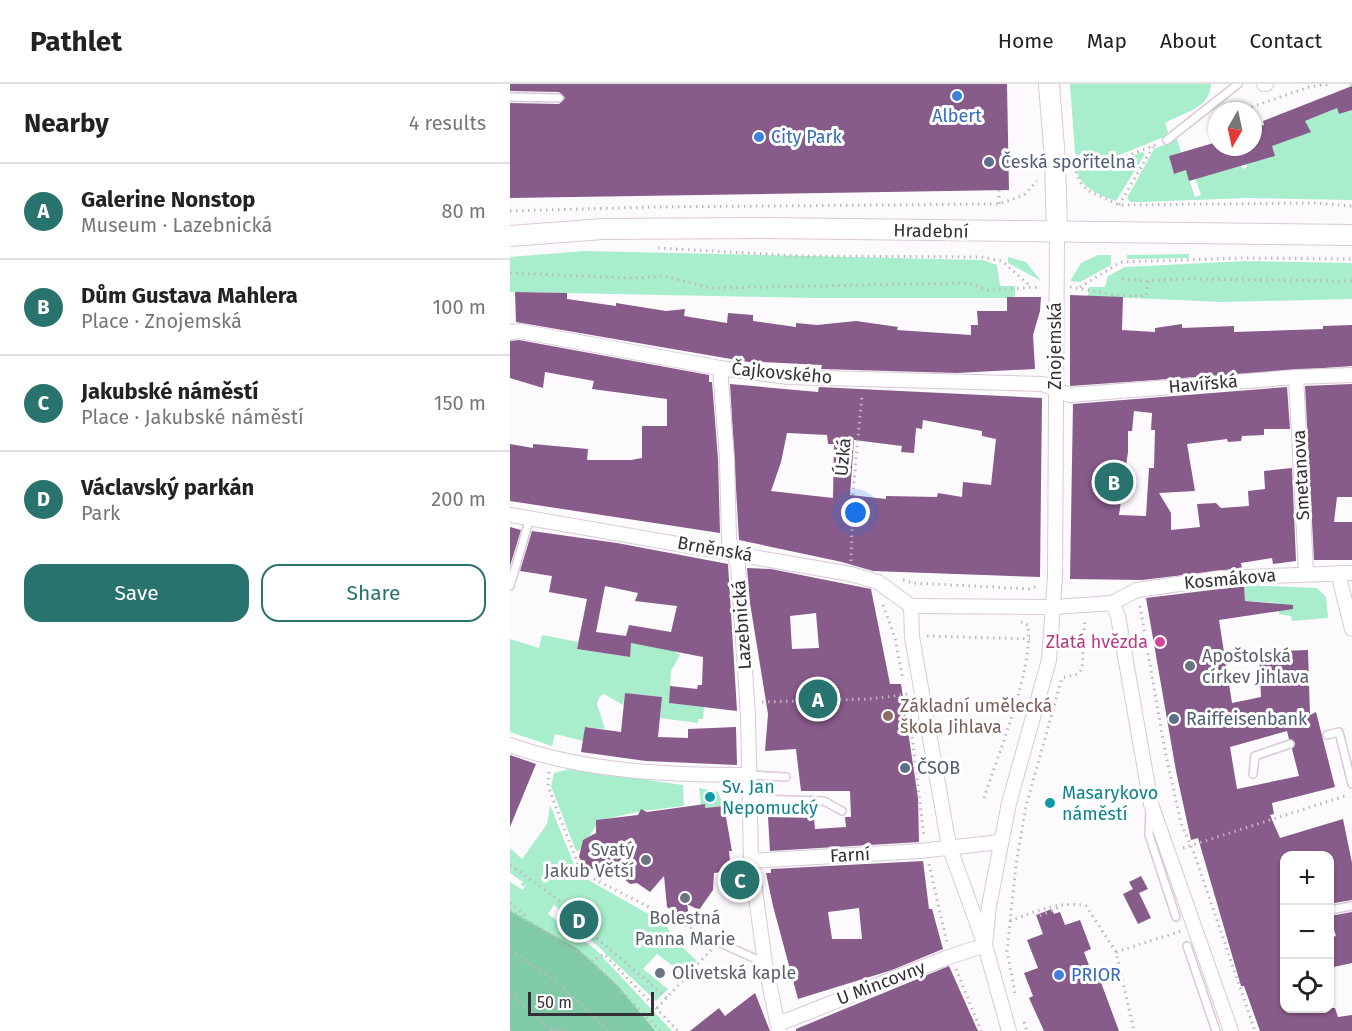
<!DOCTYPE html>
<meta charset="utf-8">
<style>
body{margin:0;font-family:"Fira Sans",sans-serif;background:#f2f2f2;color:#222}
.controls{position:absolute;right:18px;bottom:18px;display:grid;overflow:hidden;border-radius:12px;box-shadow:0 2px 4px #0004}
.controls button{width:54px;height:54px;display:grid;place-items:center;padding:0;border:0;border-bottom:2px solid #e0e0e0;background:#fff;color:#222;font:30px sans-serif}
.compass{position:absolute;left:698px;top:18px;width:54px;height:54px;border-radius:50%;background:#fff;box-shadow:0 2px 4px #0004;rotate:189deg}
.scale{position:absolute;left:18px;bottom:15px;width:126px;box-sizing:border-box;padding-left:6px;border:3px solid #352f36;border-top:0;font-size:16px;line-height:21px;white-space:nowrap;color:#352f36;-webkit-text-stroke:4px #fff;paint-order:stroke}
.you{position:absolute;left:346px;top:429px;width:21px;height:21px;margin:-15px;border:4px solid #fff;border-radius:50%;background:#1a73e8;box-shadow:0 0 0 9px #1a73e833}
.badge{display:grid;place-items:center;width:39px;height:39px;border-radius:50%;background:#29736f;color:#fff;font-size:20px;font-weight:700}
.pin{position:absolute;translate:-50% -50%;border:3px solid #fff;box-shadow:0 2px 6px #0006}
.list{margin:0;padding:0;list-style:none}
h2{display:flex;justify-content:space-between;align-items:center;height:78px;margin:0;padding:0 24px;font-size:26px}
h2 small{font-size:20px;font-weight:400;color:#767676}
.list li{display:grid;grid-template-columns:39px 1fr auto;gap:18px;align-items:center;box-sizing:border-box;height:96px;padding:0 24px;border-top:2px solid #e0e0e0}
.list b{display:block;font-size:22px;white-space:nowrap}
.list p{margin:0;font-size:20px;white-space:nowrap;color:#767676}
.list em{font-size:20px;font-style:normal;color:#767676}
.actions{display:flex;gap:12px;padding:18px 24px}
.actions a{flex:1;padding:14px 0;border:2px solid #29736f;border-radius:18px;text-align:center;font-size:21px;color:#29736f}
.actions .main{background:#29736f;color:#fff}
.icon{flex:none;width:33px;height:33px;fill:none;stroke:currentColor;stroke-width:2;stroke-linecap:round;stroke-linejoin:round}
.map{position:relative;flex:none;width:842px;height:947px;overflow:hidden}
header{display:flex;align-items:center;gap:36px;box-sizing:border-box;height:84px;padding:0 30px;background:#fff;border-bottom:2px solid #e0e0e0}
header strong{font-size:28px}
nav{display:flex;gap:33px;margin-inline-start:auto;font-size:21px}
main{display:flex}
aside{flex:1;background:#fff}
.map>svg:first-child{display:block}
.green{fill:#a8eecc}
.forest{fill:#80caa8}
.building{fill:#875b8a;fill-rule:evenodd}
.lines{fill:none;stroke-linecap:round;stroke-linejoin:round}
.service-casing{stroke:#d9c8d9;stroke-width:10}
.minor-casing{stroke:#d9c8d9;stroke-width:16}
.secondary-casing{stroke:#d9c8d9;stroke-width:22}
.path{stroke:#bcb8bd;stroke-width:3;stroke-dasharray:1.5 4.5;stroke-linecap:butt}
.service{stroke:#fff;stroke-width:7}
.minor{stroke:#fff;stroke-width:14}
.secondary{stroke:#fff;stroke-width:20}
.shop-dot{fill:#3f7fe0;stroke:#fff;stroke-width:2}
.service-dot{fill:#5c6f8a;stroke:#fff;stroke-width:2}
.hotel-dot{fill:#d1479c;stroke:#fff;stroke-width:2}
.worship-dot{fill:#6b7280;stroke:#fff;stroke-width:2}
.education-dot{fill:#8d6e63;stroke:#fff;stroke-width:2}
.culture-dot{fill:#0f9aa8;stroke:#fff;stroke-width:2}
.labels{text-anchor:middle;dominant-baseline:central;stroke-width:6;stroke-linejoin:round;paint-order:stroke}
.shop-label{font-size:18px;fill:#366cbe;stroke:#fff;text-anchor:start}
.service-label{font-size:18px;fill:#4e5e75;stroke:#fff;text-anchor:start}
.street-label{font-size:18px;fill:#352f36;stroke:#fff}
.hotel-label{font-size:18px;fill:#b23c85;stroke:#fff;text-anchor:end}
.worship-label{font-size:18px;fill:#5b616d;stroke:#fff;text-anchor:start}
.education-label{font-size:18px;fill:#785e54;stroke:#fff;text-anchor:start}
.culture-label{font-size:18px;fill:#0d838f;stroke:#fff;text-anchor:start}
</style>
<header>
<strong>Pathlet</strong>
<nav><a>Home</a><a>Map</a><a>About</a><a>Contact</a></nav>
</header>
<main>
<aside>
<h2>Nearby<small>4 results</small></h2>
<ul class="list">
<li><span class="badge">A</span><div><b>Galerine Nonstop</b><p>Museum · Lazebnická</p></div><em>80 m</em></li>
<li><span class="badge">B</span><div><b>Dům Gustava Mahlera</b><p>Place · Znojemská</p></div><em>100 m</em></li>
<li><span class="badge">C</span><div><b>Jakubské náměstí</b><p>Place · Jakubské náměstí</p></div><em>150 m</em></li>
<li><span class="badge">D</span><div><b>Václavský parkán</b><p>Park</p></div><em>200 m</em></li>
</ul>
<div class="actions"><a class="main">Save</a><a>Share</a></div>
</aside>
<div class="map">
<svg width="842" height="947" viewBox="0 0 842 947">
<rect width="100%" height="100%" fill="#fdfafd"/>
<g class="green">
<path d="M560,0H701C700,25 674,28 655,39L659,51L602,74L567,72L565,69Z"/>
<polygon points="827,24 829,30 842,26 842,116 738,114 631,118 620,118 617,114 644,65 667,55 671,68 659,72 664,90 676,86 685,113 691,111 682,85 731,82 733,85 737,83 733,68 750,76 765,72 759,60 800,48 795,37"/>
<path d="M632,68L635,70L606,117C591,113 559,97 569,79L602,80Z"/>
<polygon points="74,167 473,176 487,181 490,202 505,202 505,214 306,214 0,208 0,173"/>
<polygon points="679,170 679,174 617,175 617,171"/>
<polygon points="588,171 601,171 601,181 570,198 560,197 571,179"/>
<polygon points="498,173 516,178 531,197 498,179"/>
<polygon points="735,177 842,179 842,215 711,218 578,212 579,203 595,203 598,192 615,183"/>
<polygon points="733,501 807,504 816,513 818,534 782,537 781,532 769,530 769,519 735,517"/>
<polygon points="32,551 68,558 67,565 119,573 121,559 160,565 170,571 161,587 159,619 194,623 193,635 188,635 188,639 150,634 152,613 115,609 113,621 94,610 90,612 87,620 95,645 75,643 73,657 45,650 42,662 0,648 0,555 29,564"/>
<polygon points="60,685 173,701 174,722 132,727 90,736 70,766 66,767 41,702 44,689"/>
<polygon points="189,704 208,708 214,722 195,724 195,720 191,721"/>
<polygon points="40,721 68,790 156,840 163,854 187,877 174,890 147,870 133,885 158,905 146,917 44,821 38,830 85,865 162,947 0,947 0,798 13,806 18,799 14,803 11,800 13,798 0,789 0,764 12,775 37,740"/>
</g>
<polygon class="forest" points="0,827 68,865 108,902 145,947 0,947"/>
<g class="building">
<polygon points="0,0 497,0 499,106 0,114 0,19 49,20 55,14 49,8 0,7"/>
<polygon points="842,2 842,26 829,30 827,24 795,37 801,48 762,62 765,72 679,97 676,86 664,90 659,72 707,58 707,63 743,63 743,44 754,41 753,37"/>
<polygon points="5,208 57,209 57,215 106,222 106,219 156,227 175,225 174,232 217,239 218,229 243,231 243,237 286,243 286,239 307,241 346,237 388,243 387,246 461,251 461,241 468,241 467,227 497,227 497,213 531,213 530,227 523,251 525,285 447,289 311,285 312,281 252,278 250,280 6,238"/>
<polygon points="560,211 613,213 612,246 645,248 645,244 672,240 672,244 724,242 724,248 813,245 813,242 842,241 842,282 560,302"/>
<polygon points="9,256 199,291 199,298 202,298 208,375 210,449 0,417 0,360 23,364 23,360 78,365 77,376 121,376 132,374 132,342 157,342 157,315 82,305 84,297 35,288 33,304 0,294 0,257"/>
<path d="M220,300L308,308L309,303L532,314L530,493L363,487L332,478L229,456ZM413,336L472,347V352L486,355L481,401L453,398L452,413L428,409L427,413L376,412V415L340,411L344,356L392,362L391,368L404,369L406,344L412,345ZM277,349L317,351L318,360H324L323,414L261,407L271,378Z"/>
<polygon points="842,300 842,413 827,413 824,438 842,438 842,476 804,476 795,302"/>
<path d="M777,303L780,345H754V351L732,352L731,357L718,358L717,355L677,360L685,407L649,409L661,429V446L690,443L687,420L706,419L711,424L739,422L738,407L755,405L754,387L782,384L786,477L763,480L762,474L731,479L732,484L632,496L560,495L563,320ZM624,327L642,329L641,346H645L644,384H639L636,432L609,431L618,368V347H622Z"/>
<polygon points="0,443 11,446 0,482"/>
<path d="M22,447L107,459L218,480L227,627L159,619L160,602L187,605L188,601H192L193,573L121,559L120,573L67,565L77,515L39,508L42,492L10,487ZM95,502L128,509L125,517L167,522L161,548L119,541L116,552L86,548Z"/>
<path d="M237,484L261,485L361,505L380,600H391L408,714L409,758L260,767L258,733L304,734L305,745L336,743L335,733H341L340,707H291L286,665L255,667L258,630L240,519ZM306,529L309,564L282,565L280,532Z"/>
<path d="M734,502L735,517L783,521V525L709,536L722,619L751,613L749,568L798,566L800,631L806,628L825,703L762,719L764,730L760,731L770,754L833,735L842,779V816L819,820V771H774V924H825L828,933L842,931V947H750L734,902H731L688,754L681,756L666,687L636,514ZM777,647L779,655L785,659L782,665L789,692L727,705L720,663Z"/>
<polygon points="115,609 152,613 148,653 178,654 178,645 226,643 227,681 136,677 71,668 75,643 111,648"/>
<polygon points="0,671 26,680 0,743"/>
<polygon points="195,720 195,724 214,722 222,767 219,767 221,787 204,789 203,806 189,826 177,820 179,832 169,832 157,823 154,792 140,808 127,799 120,800 103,785 77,785 69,773 73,756 86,749 86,736 128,731 131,725 137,728"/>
<path d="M413,777L419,825H422L433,865L382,886L288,915L263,822L256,789H261V785ZM349,824L352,855H322L318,828Z"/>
<polygon points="631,792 638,805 629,809 641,834 628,840 613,810 623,805 619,798"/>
<polygon points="542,825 544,830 550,828 555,841 570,836 581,865 574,868 584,895 589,893 609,947 534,947 519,914 523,912 514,889 528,884 517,856 533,850 526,831"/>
<polygon points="842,828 842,879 819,884 819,854 826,852 820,832"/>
<polygon points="439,882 468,947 286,947 286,945"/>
<polygon points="245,909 260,947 180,947 209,924 215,932"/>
</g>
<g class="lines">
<defs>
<g id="service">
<polyline points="0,13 49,14"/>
<polyline points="657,56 728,0"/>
<polyline points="0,502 20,434"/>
<polyline points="817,651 829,648 842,700"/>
<polyline points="743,690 745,672 780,660"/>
<polyline points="240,691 276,693"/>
<polyline points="240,715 314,717 332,727"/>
<polyline points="640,725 639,751 666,833"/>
<polyline points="820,826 842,822"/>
<polyline points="208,858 255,879"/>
<polyline points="677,862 706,947"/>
</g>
<g id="minor">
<polyline points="754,0 756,0"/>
<polyline points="0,248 9,247 210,284 278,293 533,300 559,311 786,293 842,291"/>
<polyline points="210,284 217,375 219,456 228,482 238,631 241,777 255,879 269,947"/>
<polyline points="786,293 796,488"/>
<polyline points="0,431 341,490 368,498 401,522"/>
<polyline points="828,489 842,545"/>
<polyline points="602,519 627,506 710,494 842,489"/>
<polyline points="401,522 544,523 602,519 608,532 641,720 721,947"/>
<polyline points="401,522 402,553 439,762 475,861 499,947"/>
<path d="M0,661C76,688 159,691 240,691"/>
<polyline points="241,777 410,767 490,758"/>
<polyline points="475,861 479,822 499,719 539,576 545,493 547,149"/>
<polyline points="268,940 436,874 475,861"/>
</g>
<g id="secondary">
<polyline points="539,0 545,76 547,149"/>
<polyline points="0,152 93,145 253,144 842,151"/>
</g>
</defs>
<use href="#service" class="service-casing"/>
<use href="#minor" class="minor-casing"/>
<use href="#secondary" class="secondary-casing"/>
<g class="path">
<polyline points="840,0 842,0"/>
<polyline points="730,27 799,3 821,0"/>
<polyline points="563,77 604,77 648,60"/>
<polyline points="564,82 570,98 577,106 609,121 805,119 842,122"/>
<polyline points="489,106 489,120"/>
<polyline points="609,121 643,63"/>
<polyline points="0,127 144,123 489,120 514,111 527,97"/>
<polyline points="148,164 290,172 471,173 492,177 520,202"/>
<polyline points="0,189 124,194 154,192 201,204 458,199 478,206 531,203"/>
<polyline points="612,195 638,197"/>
<polyline points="560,203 606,211 636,212 638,197 671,195 842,197"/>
<polyline points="570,203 611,178 733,174 842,175"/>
<polyline points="341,477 343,408 352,310"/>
<polyline points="393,496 403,499 521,505 529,501"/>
<polyline points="373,521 385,554 393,596"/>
<polyline points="630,522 655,667 671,739 684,769 745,947"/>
<polyline points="417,552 520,555"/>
<polyline points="252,618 360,615 398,610"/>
<polyline points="400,635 414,753"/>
<polyline points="39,688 38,702 69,783 78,792 198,853"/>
<path d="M474,714C488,670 524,584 518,541L511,538"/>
<polyline points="673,764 838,711"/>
<polyline points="419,780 437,859"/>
<polyline points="0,781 46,814 83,851 157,914"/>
<polyline points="0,819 17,833"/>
<polyline points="0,826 82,877"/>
<polyline points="530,832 552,822"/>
<path d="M500,837C524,828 550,816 576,822L606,868L624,947"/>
<polyline points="0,866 47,898 99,947"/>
<polyline points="606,868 671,847"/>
<polyline points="446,885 471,947"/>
<polyline points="0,909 42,947"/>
<polyline points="505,909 497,867 506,781 516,722 552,594 568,590 572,585 575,534"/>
<polyline points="147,924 201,866"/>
<polyline points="514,938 517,947"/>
<polyline points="40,945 56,947"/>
<polyline points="0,946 2,947"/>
<polyline points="150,947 82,877 94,870 168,947"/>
</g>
<use href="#service" class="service"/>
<use href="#minor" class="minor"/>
<use href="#secondary" class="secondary"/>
</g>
<g class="shop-dot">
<circle cx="447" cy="12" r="6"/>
<circle cx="249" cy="53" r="6"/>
<circle cx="549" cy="891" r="6"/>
</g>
<g class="service-dot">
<circle cx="479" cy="78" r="6"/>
<circle cx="664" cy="635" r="6"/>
<circle cx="395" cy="684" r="6"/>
</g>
<circle class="hotel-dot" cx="650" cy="558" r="6"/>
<g class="worship-dot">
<circle cx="680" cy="582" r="6"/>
<circle cx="136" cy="776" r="6"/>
<circle cx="175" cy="814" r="6"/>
<circle cx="150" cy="889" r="6"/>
</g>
<circle class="education-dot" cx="378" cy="632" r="6"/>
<g class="culture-dot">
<circle cx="200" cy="713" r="6"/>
<circle cx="540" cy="719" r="6"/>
</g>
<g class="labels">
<g class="shop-label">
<text x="447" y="32" text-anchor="middle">Albert</text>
<text x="261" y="53">City Park</text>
<text x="561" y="891">PRIOR</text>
</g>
<g class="service-label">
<text x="491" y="78">Česká spořitelna</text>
<text x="676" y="635">Raiffeisenbank</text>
<text x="407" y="684">ČSOB</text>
</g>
<g class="street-label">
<text transform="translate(421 147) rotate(1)">Hradební</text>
<text transform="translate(545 262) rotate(-90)">Znojemská</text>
<text transform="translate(272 289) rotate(5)">Čajkovského</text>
<text transform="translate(693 300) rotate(-5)">Havířská</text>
<text transform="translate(333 373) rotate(-85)">Úzká</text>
<text transform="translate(791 391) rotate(-93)">Smetanova</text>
<text transform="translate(205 465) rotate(10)">Brněnská</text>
<text transform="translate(720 495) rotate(-5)">Kosmákova</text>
<text transform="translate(232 541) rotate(-94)">Lazebnická</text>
<text transform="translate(340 771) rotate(-3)">Farní</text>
<text transform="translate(371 899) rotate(-21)">U Mincovny</text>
</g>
<g class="hotel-label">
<text x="638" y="558">Zlatá hvězda</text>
</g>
<g class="worship-label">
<text x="692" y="572">Apoštolská<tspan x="692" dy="21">církev Jihlava</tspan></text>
<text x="124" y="766" text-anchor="end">Svatý<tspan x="124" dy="21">Jakub Větší</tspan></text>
<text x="175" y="834" text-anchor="middle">Bolestná<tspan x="175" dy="21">Panna Marie</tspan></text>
<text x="162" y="889">Olivetská kaple</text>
</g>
<g class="education-label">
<text x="390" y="622">Základní umělecká<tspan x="390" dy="21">škola Jihlava</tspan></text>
</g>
<g class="culture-label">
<text x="212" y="703">Sv. Jan<tspan x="212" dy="21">Nepomucký</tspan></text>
<text x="552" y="709">Masarykovo<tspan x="552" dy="21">náměstí</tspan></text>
</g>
</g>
</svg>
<div class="controls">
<button>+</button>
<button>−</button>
<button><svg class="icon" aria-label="locate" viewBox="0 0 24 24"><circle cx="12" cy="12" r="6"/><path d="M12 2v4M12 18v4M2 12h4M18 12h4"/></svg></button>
</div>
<svg class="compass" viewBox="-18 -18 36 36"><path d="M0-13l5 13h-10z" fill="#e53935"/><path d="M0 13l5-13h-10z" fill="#767676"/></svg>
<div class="scale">50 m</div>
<div class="you"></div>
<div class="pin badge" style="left:308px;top:615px">A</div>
<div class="pin badge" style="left:604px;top:398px">B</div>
<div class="pin badge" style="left:230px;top:796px">C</div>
<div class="pin badge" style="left:69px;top:836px">D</div>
</div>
</main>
